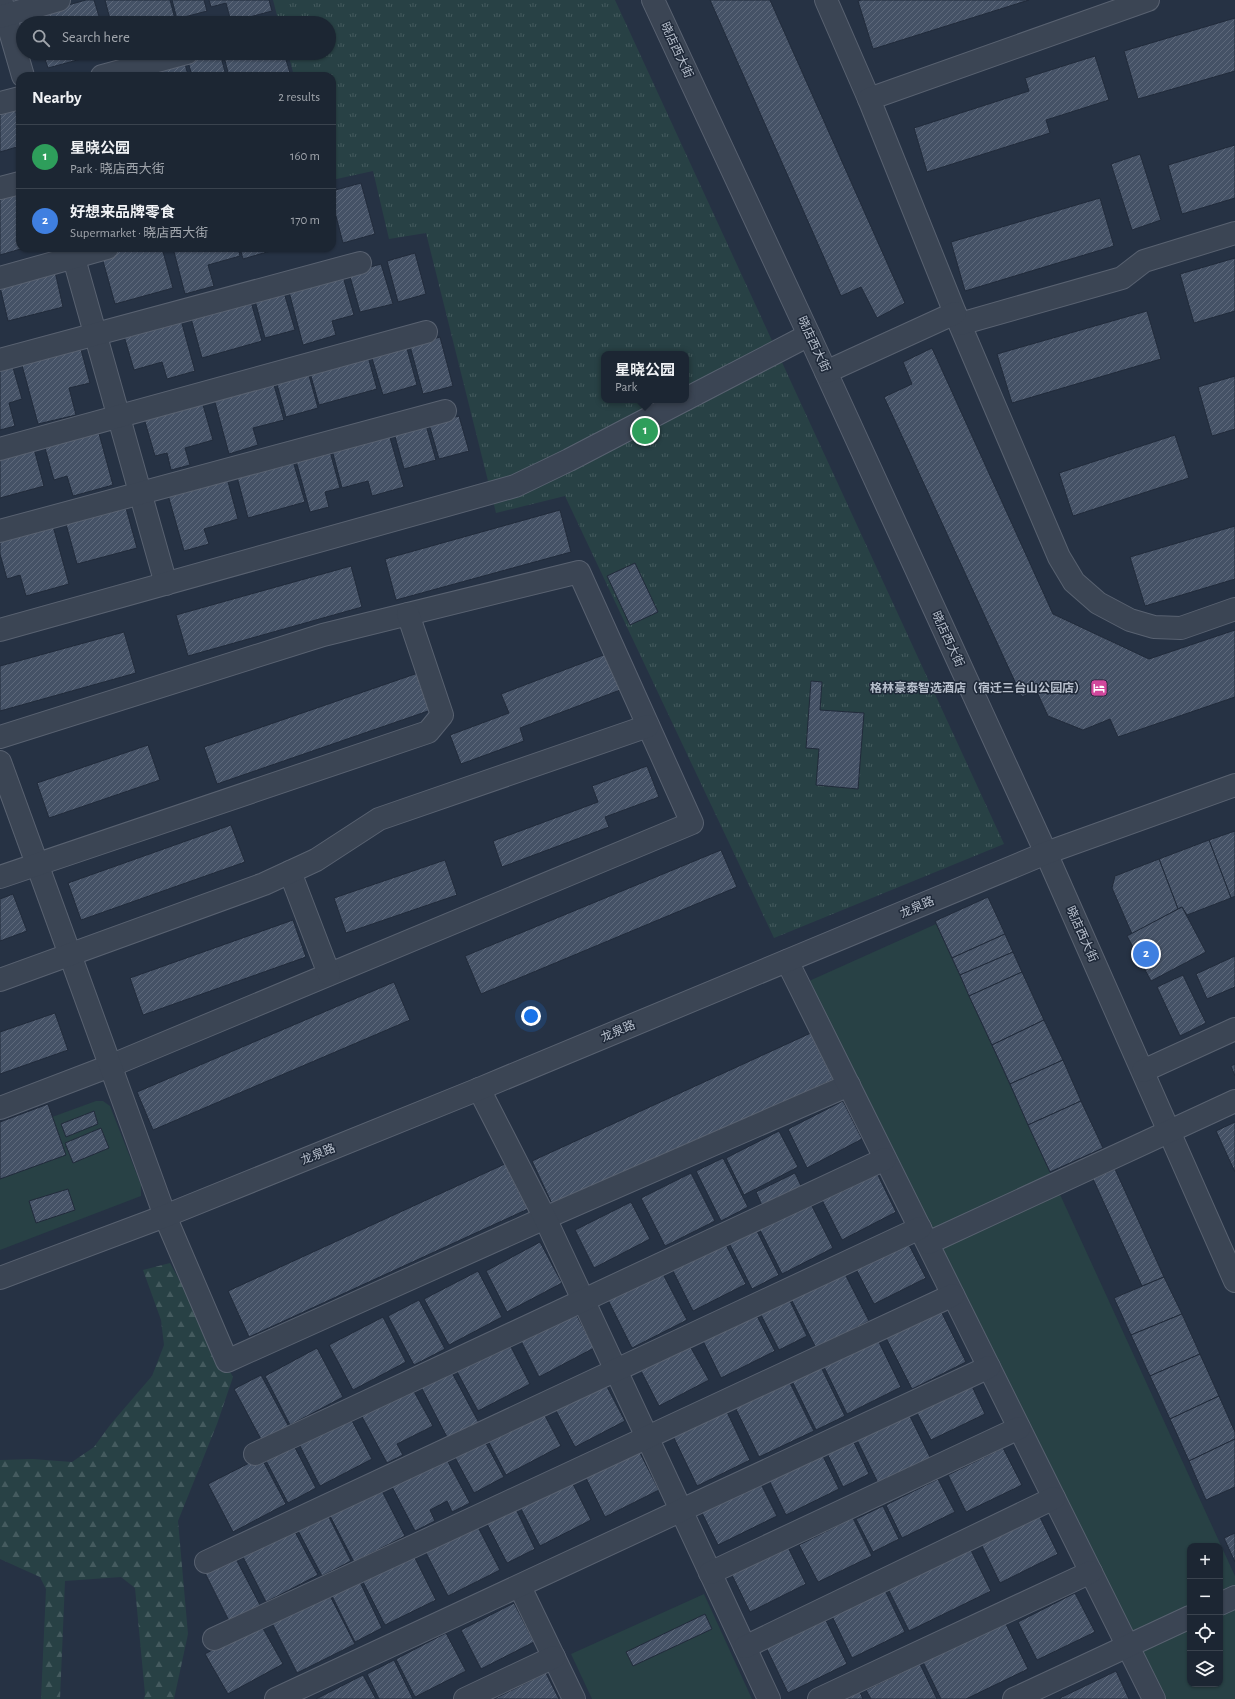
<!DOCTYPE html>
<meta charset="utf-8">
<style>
body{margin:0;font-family:"Alegreya Sans","Noto Sans SC",sans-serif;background:#252e3b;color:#f1f3f6}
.controls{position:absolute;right:12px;bottom:12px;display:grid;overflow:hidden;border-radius:8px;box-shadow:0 1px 3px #0004}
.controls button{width:36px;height:36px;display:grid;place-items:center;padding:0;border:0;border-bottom:1px solid #3a434e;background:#1c2633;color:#f1f3f6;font:20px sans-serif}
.you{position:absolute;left:531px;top:1016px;width:14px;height:14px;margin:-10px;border:3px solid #fff;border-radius:50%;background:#1a73e8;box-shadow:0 0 0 6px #1a73e833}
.badge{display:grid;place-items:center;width:26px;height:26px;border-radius:50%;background:#0b8043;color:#fff;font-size:13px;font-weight:700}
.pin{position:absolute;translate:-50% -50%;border:2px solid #fff;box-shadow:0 1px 4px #0006}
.popup{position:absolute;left:601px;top:351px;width:88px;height:52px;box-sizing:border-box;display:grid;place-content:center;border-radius:8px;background:#1c2633;filter:drop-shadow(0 1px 3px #0005);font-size:13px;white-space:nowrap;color:#a0a5ac}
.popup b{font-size:15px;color:#f1f3f6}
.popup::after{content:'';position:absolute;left:50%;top:100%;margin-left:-8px;border:8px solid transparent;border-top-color:#1c2633}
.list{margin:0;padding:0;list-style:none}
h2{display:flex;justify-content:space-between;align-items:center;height:52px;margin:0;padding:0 16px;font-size:17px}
h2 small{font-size:13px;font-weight:400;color:#a0a5ac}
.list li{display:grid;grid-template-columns:26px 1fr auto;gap:12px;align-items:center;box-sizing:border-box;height:64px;padding:0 16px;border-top:1px solid #3a434e}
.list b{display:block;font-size:15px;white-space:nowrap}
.list p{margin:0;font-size:13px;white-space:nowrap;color:#a0a5ac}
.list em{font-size:13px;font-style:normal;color:#a0a5ac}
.icon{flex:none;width:22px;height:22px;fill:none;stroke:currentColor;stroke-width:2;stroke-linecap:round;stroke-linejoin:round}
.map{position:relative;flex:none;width:1235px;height:1699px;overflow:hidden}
.search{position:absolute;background:#1c2633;box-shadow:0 1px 3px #0004;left:16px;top:16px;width:320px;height:44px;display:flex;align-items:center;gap:10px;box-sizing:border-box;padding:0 14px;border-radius:22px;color:#a0a5ac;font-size:15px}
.panel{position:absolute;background:#1c2633;box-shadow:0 1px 3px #0004;left:16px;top:72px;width:320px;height:180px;border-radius:12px}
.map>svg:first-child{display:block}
.grass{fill:url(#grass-tufts);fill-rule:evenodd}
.forest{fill:url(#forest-firs)}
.garden{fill:#284145;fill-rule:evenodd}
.building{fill:url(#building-hatch);stroke:#212b3b}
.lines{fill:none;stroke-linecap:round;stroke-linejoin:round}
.minor-casing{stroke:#596271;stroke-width:24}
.minor{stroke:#3b4554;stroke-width:22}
.labels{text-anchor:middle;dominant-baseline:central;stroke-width:3;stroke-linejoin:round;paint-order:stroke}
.street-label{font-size:12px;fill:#b8c0cd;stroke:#1f2939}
.poi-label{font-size:12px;font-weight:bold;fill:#b8c0cd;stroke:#1f2939;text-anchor:end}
</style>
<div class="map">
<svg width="1235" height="1699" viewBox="0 0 1235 1699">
<defs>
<pattern id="grass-tufts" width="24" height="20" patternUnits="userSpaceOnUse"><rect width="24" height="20" fill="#284145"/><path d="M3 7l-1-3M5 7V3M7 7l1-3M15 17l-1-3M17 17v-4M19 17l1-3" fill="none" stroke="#455b5f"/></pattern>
<pattern id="forest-firs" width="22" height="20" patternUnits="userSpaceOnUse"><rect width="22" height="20" fill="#284145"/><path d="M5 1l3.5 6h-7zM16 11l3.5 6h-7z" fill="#455b5f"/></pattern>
<pattern id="building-hatch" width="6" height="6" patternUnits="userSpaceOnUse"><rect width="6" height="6" fill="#455266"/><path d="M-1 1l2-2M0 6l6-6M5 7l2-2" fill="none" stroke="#5e697b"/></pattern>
</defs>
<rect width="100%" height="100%" fill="#263244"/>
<path class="grass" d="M273,0H615L1004,844L774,938L565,496L496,513L426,233L389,239L373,171L332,180V76H294L288,53H329V23H279ZM604,354H686V400H604Z"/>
<polygon class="forest" points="170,1263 233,1377 217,1424 178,1521 188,1634 174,1699 144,1699 145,1694 135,1588 121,1577 65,1581 60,1699 41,1699 46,1589 40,1577 0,1559 0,1460 33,1459 72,1462 94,1447 110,1425 152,1376 164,1345 161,1320 143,1270"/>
<g class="garden">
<path d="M936,924L1235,1576V1699H1163L809,981ZM1190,1546H1220V1684H1190Z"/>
<polygon points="96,1101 103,1101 110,1106 141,1185 141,1196 0,1250 0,1136"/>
<polygon points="704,1594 752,1699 592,1699 571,1654"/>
</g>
<g class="building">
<polygon points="86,0 94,0 101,23 35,23 33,15"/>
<polygon points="105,0 170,0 176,23 111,23"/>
<polygon points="172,0 204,0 207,11 177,19"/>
<polygon points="209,0 269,0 272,11 231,22 226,3 211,7"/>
<polygon points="710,0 770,0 905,303 877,318 861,287 841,296"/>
<polygon points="861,0 1029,0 873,49 858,1"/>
<polygon points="1235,18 1235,71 1138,99 1124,51"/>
<polygon points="43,53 103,53 48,68"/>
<polygon points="205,53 220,53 226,76 192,76 187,58"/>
<polygon points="223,53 284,53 290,73 279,76 229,76"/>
<polygon points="1095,56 1109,100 1046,120 1050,133 927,172 914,128 1029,91 1025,78"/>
<polygon points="184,59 188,76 125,76"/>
<polygon points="14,106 20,125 20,146 0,152 0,110"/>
<polygon points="1235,145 1235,198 1182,214 1168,165"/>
<polygon points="1140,154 1161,220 1132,230 1111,164"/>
<polygon points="361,183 375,234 343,243 332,201 332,191"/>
<polygon points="20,190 20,248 24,248 0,255 0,195"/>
<polygon points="1100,198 1114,246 965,291 951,242"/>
<polygon points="332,220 335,232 332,233"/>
<polygon points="125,248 162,248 173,288 115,304 101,254"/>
<polygon points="173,248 238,248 240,256 208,265 214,286 185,294"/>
<polygon points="240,248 274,248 274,250 243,259"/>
<polygon points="415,253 426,294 398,302 387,261"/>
<polygon points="1235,258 1235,311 1194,323 1180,274"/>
<polygon points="381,264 393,304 360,312 349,273"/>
<polygon points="54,267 63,307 8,321 0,287"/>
<polygon points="342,273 354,315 332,321 336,335 303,345 288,288"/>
<polygon points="283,289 295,330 265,338 254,297"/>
<polygon points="250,298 262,341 202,358 190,315"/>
<polygon points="1147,311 1161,359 1012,403 997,354"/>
<polygon points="181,320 195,371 167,379 162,362 134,370 124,336"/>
<polygon points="440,337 453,386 423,394 410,346"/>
<polygon points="79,342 90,383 69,388 76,415 38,424 20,358"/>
<polygon points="406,345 417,385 383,395 371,355"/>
<polygon points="932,348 1053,614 1149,659 1235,630 1235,697 1118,737 1110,719 1083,730 1048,716 1036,690 1022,697 884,397 912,384 903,362"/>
<polygon points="367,353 377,389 319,405 309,369"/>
<polygon points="12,364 22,399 9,403 15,426 0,430 0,367"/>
<polygon points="307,368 318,408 286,417 275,377"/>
<polygon points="1235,376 1235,429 1212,436 1198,387"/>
<polygon points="272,378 284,420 253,428 258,445 229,454 213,395"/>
<polygon points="201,398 213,440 185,448 190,465 171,470 167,453 155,456 143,415"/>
<polygon points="459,416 469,451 439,459 429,424"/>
<polygon points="426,425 436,460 404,469 394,433"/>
<polygon points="97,426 113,485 73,496 67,476 54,480 43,441"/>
<polygon points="389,434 404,487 372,496 368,481 342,488 332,450"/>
<polygon points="1175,435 1189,478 1073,516 1059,473"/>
<polygon points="33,445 44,486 0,498 0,454"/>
<polygon points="329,448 340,488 325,492 329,507 310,512 295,457"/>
<polygon points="293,461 305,502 248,518 237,477"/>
<polygon points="227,478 238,519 204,529 209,544 184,551 168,495"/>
<polygon points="126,508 137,548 77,564 66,524"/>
<polygon points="560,510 571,552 396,600 385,559"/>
<polygon points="53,526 69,584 26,596 20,575 7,579 0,554 0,541"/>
<polygon points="1235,526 1235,579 1145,606 1130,557"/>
<polygon points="635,563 658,612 630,625 607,576"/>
<polygon points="351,566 362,607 188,656 176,615"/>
<polygon points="124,632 136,673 0,711 0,666"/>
<polygon points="614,651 628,687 520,728 524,741 461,764 450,735 509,713 501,694"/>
<polygon points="418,673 431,710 217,784 204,747"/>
<polygon points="811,681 822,682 820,710 864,713 858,789 816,785 819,749 806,748"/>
<polygon points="148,745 160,780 49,818 37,783"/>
<polygon points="647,766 659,797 605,817 609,827 502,867 493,841 598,802 592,786"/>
<polygon points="231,825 245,862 81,920 68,883"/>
<polygon points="1235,831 1235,896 1231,898 1209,840"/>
<polygon points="1209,840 1231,898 1187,915 1182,907 1178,909 1159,859"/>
<polygon points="721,850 737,887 481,994 465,956"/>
<polygon points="1159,859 1178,909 1132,934 1112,888 1115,876"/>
<polygon points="445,860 457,895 346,933 334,898"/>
<polygon points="13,894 27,931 0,941 0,899"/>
<polygon points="988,897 1005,934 952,958 935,921"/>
<polygon points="1182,907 1206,952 1151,981 1127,936"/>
<polygon points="293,920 306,957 143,1015 130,978"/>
<polygon points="1005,934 1013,952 960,975 952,958"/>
<polygon points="1013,952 1022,972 969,996 960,975"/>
<polygon points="1235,956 1235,987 1207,999 1196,974"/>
<polygon points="1022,972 1044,1020 992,1045 969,996"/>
<polygon points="1183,975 1206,1023 1180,1036 1157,987"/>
<polygon points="394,982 410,1020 153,1130 137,1092"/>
<polygon points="55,1013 68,1050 0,1074 0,1032"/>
<polygon points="1044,1020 1063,1060 1010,1084 992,1045"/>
<polygon points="813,1032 834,1079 554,1208 532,1161"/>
<polygon points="1063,1060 1081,1101 1028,1125 1010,1084"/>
<polygon points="1235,1064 1235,1076 1231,1066"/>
<polygon points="843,1101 862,1139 807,1168 788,1129"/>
<polygon points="1081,1101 1103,1148 1050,1172 1028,1125"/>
<polygon points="48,1104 66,1155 0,1179 0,1122"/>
<polygon points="94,1111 98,1124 66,1137 61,1124"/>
<polygon points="1235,1122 1235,1172 1216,1131"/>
<polygon points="101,1128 109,1148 73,1163 65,1143"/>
<polygon points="779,1131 798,1167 744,1195 726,1158"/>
<polygon points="723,1158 748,1207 721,1221 696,1171"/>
<polygon points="507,1163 528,1209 249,1337 228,1291"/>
<polygon points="1115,1169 1164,1277 1142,1286 1093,1179"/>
<polygon points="876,1171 896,1212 842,1240 821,1198"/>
<polygon points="691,1173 715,1221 665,1246 641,1198"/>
<polygon points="795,1173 803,1190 764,1210 756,1192"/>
<polygon points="68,1189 75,1210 36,1223 29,1201"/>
<polygon points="631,1202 650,1239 594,1268 575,1230"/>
<polygon points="810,1202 833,1248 782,1274 759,1228"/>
<polygon points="755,1227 779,1275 752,1289 728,1241"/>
<polygon points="724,1241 746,1284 693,1311 671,1267"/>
<polygon points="540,1242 562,1283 507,1312 486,1271"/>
<polygon points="908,1243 926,1278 874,1304 856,1269"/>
<polygon points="842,1268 869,1321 816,1348 789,1295"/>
<polygon points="478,1271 502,1317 449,1345 424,1299"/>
<polygon points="662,1272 687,1320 632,1348 608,1300"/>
<polygon points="1164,1277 1182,1314 1131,1335 1114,1298"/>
<polygon points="788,1297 807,1336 779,1350 759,1311"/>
<polygon points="419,1300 445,1349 414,1365 388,1316"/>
<polygon points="574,1310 594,1348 539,1377 520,1339"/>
<polygon points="941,1311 966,1362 912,1389 886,1338"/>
<polygon points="755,1312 775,1351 721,1378 702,1339"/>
<polygon points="1182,1314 1200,1354 1150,1376 1131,1335"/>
<polygon points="383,1317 406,1362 353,1390 329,1345"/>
<polygon points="877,1338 901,1387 847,1414 823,1365"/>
<polygon points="508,1341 530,1384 478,1411 455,1368"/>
<polygon points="690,1346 709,1380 659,1406 641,1371"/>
<polygon points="317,1348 343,1397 290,1425 265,1376"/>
<polygon points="1200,1354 1219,1396 1170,1419 1150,1376"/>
<polygon points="821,1367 845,1416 816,1430 792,1381"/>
<polygon points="450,1369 479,1423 448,1439 420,1385"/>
<polygon points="261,1375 289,1427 262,1441 234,1389"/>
<polygon points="603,1379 625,1421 575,1447 553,1405"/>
<polygon points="789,1381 814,1431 759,1457 735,1407"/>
<polygon points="971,1384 985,1414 931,1440 916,1411"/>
<polygon points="411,1386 433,1426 397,1444 403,1455 387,1463 360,1413"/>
<polygon points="1219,1396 1235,1432 1235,1439 1189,1461 1170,1419"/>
<polygon points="541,1408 561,1446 506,1475 486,1437"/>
<polygon points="726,1410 750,1460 697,1486 673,1436"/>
<polygon points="907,1410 931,1459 879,1485 855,1436"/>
<polygon points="348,1413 372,1459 320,1486 297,1440"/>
<polygon points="482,1436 504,1477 474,1493 452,1452"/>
<polygon points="851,1436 869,1474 843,1487 825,1449"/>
<polygon points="1235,1439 1235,1487 1206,1500 1189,1461"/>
<polygon points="291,1440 316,1488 288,1503 263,1455"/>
<polygon points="819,1448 839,1489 786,1515 766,1474"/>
<polygon points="1003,1448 1022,1485 966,1512 948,1475"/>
<polygon points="638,1449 659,1490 605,1517 585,1476"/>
<polygon points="445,1456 470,1503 452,1512 447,1501 430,1510 435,1521 415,1531 391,1485"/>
<polygon points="261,1457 286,1504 233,1532 208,1484"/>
<polygon points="758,1478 777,1516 718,1545 699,1507"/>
<polygon points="938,1479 955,1512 902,1538 886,1505"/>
<polygon points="572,1482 591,1520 540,1546 520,1507"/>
<polygon points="380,1487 405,1536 354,1562 329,1514"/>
<polygon points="883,1506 899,1539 873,1552 856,1519"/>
<polygon points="515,1507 535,1549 507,1563 486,1522"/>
<polygon points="326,1511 351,1561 322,1576 296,1527"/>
<polygon points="1039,1515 1058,1554 1000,1583 981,1544"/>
<polygon points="853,1518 872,1556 818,1582 799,1545"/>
<polygon points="477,1525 500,1570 448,1596 425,1551"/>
<polygon points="293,1528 318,1575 266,1602 242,1555"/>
<polygon points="1235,1533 1235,1562 1224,1538"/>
<polygon points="968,1544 991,1591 909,1631 886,1585"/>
<polygon points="788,1547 806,1584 750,1612 732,1575"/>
<polygon points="234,1555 260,1605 229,1621 204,1571"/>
<polygon points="414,1556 436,1600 385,1625 363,1582"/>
<polygon points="359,1580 382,1628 355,1642 331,1594"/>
<polygon points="883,1586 905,1632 852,1658 830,1612"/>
<polygon points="328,1592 355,1644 297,1673 271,1621"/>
<polygon points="1075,1593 1095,1632 1037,1660 1018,1622"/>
<polygon points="514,1603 534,1642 481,1669 461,1630"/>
<polygon points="705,1614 712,1629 633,1666 626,1652"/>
<polygon points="823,1614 847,1664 788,1693 764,1643"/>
<polygon points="1005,1622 1028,1669 966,1699 941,1699 923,1662"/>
<polygon points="260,1623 283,1664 228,1694 205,1654"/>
<polygon points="446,1633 466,1671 415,1697 396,1659"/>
<polygon points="394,1660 413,1699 379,1699 367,1674"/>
<polygon points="920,1664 937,1699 871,1699 866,1690"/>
<polygon points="1116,1671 1129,1699 1060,1699 1060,1698"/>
<polygon points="546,1673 559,1699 494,1699"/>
<polygon points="363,1675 376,1699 316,1699"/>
<polygon points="860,1692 863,1699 845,1699"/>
</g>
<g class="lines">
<defs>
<g id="minor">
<polyline points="1,0 23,76"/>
<polyline points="653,0 809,335 1046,853 1235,1281"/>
<polyline points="826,0 869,99"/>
<polyline points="1148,0 869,99 955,313 1059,557 1074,582 1098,603 1130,620 1154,627 1181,628 1235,609"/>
<polyline points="0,17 59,0"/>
<polyline points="102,76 187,53"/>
<polyline points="0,103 20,98"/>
<polyline points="0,188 20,183"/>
<polyline points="71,248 166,584"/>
<polyline points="0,278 107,248"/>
<polyline points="960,324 1122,278 1144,261 1235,233"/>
<polyline points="0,360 360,263"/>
<polyline points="826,372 955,313"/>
<polyline points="686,399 809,335"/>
<polyline points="0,449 426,332"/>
<polyline points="0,531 445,411"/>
<polyline points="0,630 515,486 569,460 684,400"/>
<polyline points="0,737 323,635 579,572 692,823 110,1066 0,1108"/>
<polyline points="0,762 165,1216 227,1361 545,1218 849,1085"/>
<polyline points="290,872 329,974"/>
<polyline points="0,877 428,732 442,715 408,614"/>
<polyline points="787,961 1154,1699"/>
<polyline points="0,980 264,884 316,860 379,819 648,726"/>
<polyline points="1143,1071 1235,1029"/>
<polyline points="479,1089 545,1218 769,1699"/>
<polyline points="928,1243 1235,1101"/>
<polyline points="0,1278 165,1216 479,1089 1046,853 1235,785"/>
<polyline points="255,1454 885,1159"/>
<polyline points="206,1562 920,1228"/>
<polyline points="710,1573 1019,1428"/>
<polyline points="520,1587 574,1699"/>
<polyline points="1220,1604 1235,1597"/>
<polyline points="214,1639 953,1295"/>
<polyline points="745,1647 1054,1498"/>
<polyline points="276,1699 989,1367"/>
<polyline points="465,1699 554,1657"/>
<polyline points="819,1699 1091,1572"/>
<polyline points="1014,1699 1190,1617"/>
</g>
</defs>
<use href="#minor" class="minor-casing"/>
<use href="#minor" class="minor"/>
</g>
<defs>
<symbol id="hotel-square" viewBox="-11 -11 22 22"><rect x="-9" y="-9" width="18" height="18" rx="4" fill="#d1479c" stroke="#1f2939"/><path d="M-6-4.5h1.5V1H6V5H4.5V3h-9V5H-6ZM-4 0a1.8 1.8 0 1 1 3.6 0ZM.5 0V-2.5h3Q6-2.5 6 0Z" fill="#fff"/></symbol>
</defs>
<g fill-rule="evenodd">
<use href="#hotel-square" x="1089" y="678" width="20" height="20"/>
</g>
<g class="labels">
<g class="street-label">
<text transform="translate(677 50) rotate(65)">晓店西大街</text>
<text transform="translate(814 344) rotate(65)">晓店西大街</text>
<text transform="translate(948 639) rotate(65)">晓店西大街</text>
<text transform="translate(917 907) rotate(-23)">龙泉路</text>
<text transform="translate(1082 934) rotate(66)">晓店西大街</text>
<text transform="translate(618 1031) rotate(-23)">龙泉路</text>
<text transform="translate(318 1154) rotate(-22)">龙泉路</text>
</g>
<g class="poi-label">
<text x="1086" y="688">格林豪泰智选酒店（宿迁三台山公园店）</text>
</g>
</g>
</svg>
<div class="controls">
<button>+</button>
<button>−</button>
<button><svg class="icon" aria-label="locate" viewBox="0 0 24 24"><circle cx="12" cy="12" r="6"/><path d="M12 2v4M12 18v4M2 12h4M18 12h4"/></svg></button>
<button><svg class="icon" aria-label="layers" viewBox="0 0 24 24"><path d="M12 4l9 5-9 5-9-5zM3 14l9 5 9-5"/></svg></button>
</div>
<div class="you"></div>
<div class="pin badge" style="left:645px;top:431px;background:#2e9e5b">1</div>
<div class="popup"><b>星晓公园</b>Park</div>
<div class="pin badge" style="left:1146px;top:954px;background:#3f7fe0">2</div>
<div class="search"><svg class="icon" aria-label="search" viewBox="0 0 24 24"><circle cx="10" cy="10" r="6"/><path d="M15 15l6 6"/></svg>Search here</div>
<section class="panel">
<h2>Nearby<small>2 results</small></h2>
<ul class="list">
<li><span class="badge" style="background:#2e9e5b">1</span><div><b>星晓公园</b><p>Park · 晓店西大街</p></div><em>160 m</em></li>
<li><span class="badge" style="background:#3f7fe0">2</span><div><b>好想来品牌零食</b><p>Supermarket · 晓店西大街</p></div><em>170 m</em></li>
</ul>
</section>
</div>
